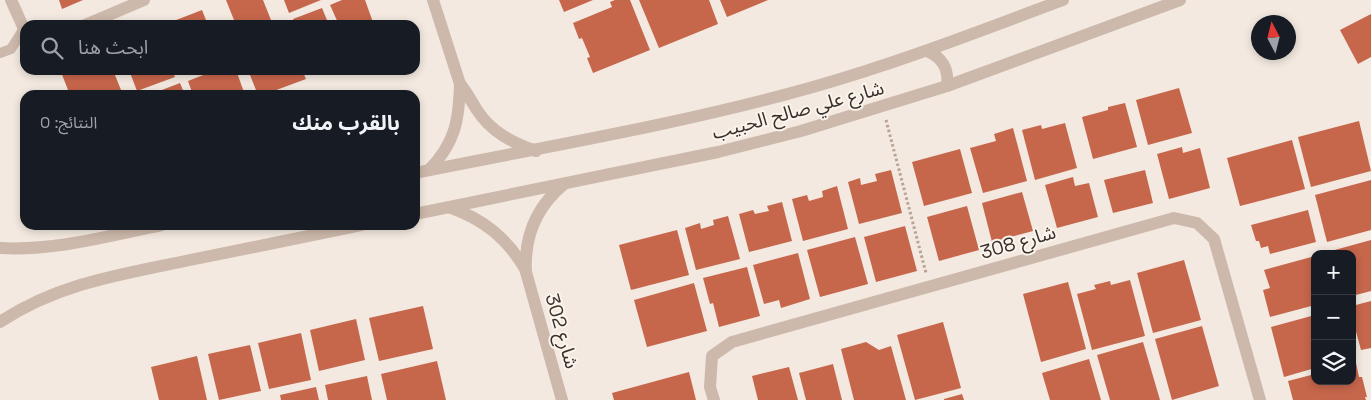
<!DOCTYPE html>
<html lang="ar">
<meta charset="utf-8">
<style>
body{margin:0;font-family:"Space Grotesk","Noto Sans Arabic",sans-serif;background:#20242c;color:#f1f3f6;direction:rtl}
.controls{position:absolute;right:15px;bottom:15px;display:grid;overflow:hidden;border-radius:10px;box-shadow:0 2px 8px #0003}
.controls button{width:45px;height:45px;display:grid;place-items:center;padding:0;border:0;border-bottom:1px solid #363941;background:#171b24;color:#f1f3f6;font:25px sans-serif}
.compass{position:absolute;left:1251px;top:15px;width:45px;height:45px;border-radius:50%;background:#171b24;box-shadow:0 2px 8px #0003;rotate:353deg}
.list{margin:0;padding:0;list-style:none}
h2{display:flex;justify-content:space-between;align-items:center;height:65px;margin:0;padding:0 20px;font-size:21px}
h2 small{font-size:16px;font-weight:400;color:#9ea1a6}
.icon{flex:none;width:28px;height:28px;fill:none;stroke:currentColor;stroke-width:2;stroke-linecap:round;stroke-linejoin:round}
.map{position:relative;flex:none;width:1371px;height:400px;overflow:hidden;direction:ltr}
.search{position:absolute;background:#171b24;box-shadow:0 2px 8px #0003;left:20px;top:20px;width:400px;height:55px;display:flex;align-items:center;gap:12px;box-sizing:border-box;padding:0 18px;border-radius:15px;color:#9ea1a6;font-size:19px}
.panel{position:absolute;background:#171b24;box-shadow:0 2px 8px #0003;left:20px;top:90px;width:400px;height:140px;border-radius:15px;direction:rtl}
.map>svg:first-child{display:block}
.building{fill:#c6664b}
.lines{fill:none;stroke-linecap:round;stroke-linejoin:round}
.path{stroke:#b8a395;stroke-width:3;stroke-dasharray:2.5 2.5;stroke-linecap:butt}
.service{stroke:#ccb9ab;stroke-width:10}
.minor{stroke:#ccb9ab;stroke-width:12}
.tertiary{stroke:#ccb9ab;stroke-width:12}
.labels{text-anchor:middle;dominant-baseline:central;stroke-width:4;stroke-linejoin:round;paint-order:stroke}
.street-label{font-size:19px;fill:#392f2a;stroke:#faf4ec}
</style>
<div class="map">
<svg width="1371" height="400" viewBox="0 0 1371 400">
<rect width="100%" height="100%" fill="#f3e9e0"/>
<g class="building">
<polygon points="59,0 83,0 62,9"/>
<polygon points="226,0 263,0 273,25 236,25"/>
<polygon points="284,0 321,0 289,13"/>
<polygon points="342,0 365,0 374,25 339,25 330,5"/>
<polygon points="559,0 593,0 564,12"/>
<polygon points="615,0 630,0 650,50 593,73 587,58 590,57 582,38 579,39 573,23 612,7 610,2"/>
<polygon points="639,0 709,0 718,24 659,48"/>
<polygon points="720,0 768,0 727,17"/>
<polygon points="322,8 329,25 295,25 293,19"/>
<polygon points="202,10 208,25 172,25 171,22"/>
<polygon points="1371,14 1371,57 1358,64 1340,30"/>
<polygon points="66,70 113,70 123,95 70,95 61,72"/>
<polygon points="129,70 172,70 175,77 137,91"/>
<polygon points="216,70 236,70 245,95 193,95 188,81"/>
<polygon points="248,70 302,70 306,79 263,95 258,95"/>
<polygon points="180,83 185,95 149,95"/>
<polygon points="1179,88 1192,133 1148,145 1136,100"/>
<polygon points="1125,103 1137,147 1093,159 1082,117 1108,110 1108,107"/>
<polygon points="1359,121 1371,171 1311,187 1298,137"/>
<polygon points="1065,123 1077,168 1035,180 1022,130 1041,125 1042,129"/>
<polygon points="1013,128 1027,181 983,193 970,148 996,141 994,134"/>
<polygon points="1292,140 1305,189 1240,206 1227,158"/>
<polygon points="1182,147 1183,153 1200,148 1210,188 1169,199 1157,154"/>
<polygon points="960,149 972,193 924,206 912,162"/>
<polygon points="891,170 902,213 859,224 848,182 860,178 861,185 877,181 875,174"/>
<polygon points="1145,170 1153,203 1113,213 1104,180"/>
<polygon points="1073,177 1075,186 1089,183 1098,217 1057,228 1045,185"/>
<polygon points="1371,180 1371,230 1327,242 1315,195"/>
<polygon points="837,186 848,229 803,241 792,199 807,195 809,201 823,197 822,191"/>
<polygon points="1022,192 1033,231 992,242 982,203"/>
<polygon points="782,202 792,241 749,252 739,214 753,210 755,214 769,211 767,206"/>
<polygon points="967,206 979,250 939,261 927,217"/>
<polygon points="1308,210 1316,242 1270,254 1268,246 1261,248 1259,241 1256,241 1251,225"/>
<polygon points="728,216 740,259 696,270 685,228 700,223 701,229 714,225 713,220"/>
<polygon points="905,226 917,271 876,282 864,237"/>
<polygon points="677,230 689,275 631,290 619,245"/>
<polygon points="855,237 868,284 820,297 807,250"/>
<polygon points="1371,240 1371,291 1352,296 1352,254 1331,254 1331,251"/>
<polygon points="798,253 810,299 781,308 779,300 764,304 753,265"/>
<polygon points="1315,256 1315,305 1270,317 1263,290 1270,288 1264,270"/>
<polygon points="1184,260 1201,320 1153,333 1137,273"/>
<polygon points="747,267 760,316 719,327 713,303 710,304 703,278"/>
<polygon points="1130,280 1145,336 1092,350 1077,294 1096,289 1094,285 1110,281 1111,285"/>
<polygon points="1068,282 1086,349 1041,362 1023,294"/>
<polygon points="694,283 707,331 647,347 634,300"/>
<polygon points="1371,301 1371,348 1361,350 1352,317 1352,306"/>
<polygon points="423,306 433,349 379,361 369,318"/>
<polygon points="1315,315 1315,368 1284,377 1271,327"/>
<polygon points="356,319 365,360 319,371 310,330"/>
<polygon points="943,322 961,388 915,400 897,335"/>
<polygon points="1202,326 1219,386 1172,400 1155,339"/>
<polygon points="301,333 311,380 269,389 258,343"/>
<polygon points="866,342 879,350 891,346 906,400 854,400 841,349"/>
<polygon points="1143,342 1160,400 1110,400 1097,355"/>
<polygon points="250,345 261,391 219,400 208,354"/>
<polygon points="197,356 207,400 159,400 151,367"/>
<polygon points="1089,359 1101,400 1050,400 1042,373"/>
<polygon points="437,361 446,400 387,400 381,374"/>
<polygon points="1356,363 1359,377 1362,377 1367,397 1365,397 1366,400 1293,400 1288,381 1315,374 1315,381 1352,381 1352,364"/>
<polygon points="833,364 842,400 806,400 799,373"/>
<polygon points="789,367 798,400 758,400 752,376"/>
<polygon points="689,372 696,400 614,400 612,393"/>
<polygon points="367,376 372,400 328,400 325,385"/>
<polygon points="316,387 319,400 281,400 280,395"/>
<polygon points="962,394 964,400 944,400 944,399"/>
</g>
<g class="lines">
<polyline class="path" points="886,120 926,273"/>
<polyline class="service" points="0,53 11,49 23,30"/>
<g class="minor">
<polyline points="11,0 25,31"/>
<polyline points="85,25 144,0"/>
<path d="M460,84C467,92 471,101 477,110C491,132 513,143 536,151"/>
<path d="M429,170C455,143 459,121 460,84L433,0"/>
<path d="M449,207C483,219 507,238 525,269"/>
<path d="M562,400L526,272C524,236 536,207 564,184"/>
<polyline points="714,400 710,387 712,356 732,342 1174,218 1197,223 1214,239 1260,400"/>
</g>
<g class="tertiary">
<path d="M927,51C943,58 949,69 947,86"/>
<path d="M415,173C548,146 682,124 813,87C898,63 980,31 1063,0"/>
<polyline points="415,214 718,152 801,131 947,86 1180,0"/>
<path d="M0,248C55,251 108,236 162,225"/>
<path d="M0,322C59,283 123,274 190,260C248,248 305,237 362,225"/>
</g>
</g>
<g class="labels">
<g class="street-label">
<text transform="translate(798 110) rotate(-15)">شارع علي صالح الحبيب</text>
<text transform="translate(1018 242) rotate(-16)">شارع 308</text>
<text transform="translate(562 331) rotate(74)">شارع 302</text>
</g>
</g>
</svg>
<div class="controls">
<button>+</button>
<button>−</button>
<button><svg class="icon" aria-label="layers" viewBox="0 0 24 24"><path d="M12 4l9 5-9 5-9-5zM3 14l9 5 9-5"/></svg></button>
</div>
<svg class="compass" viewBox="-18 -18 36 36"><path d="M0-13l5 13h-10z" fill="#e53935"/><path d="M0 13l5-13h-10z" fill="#9ea1a6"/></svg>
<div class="search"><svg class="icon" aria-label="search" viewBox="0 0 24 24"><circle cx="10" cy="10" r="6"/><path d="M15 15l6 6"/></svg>ابحث هنا</div>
<section class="panel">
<h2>بالقرب منك<small>النتائج: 0</small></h2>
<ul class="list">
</ul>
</section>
</div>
